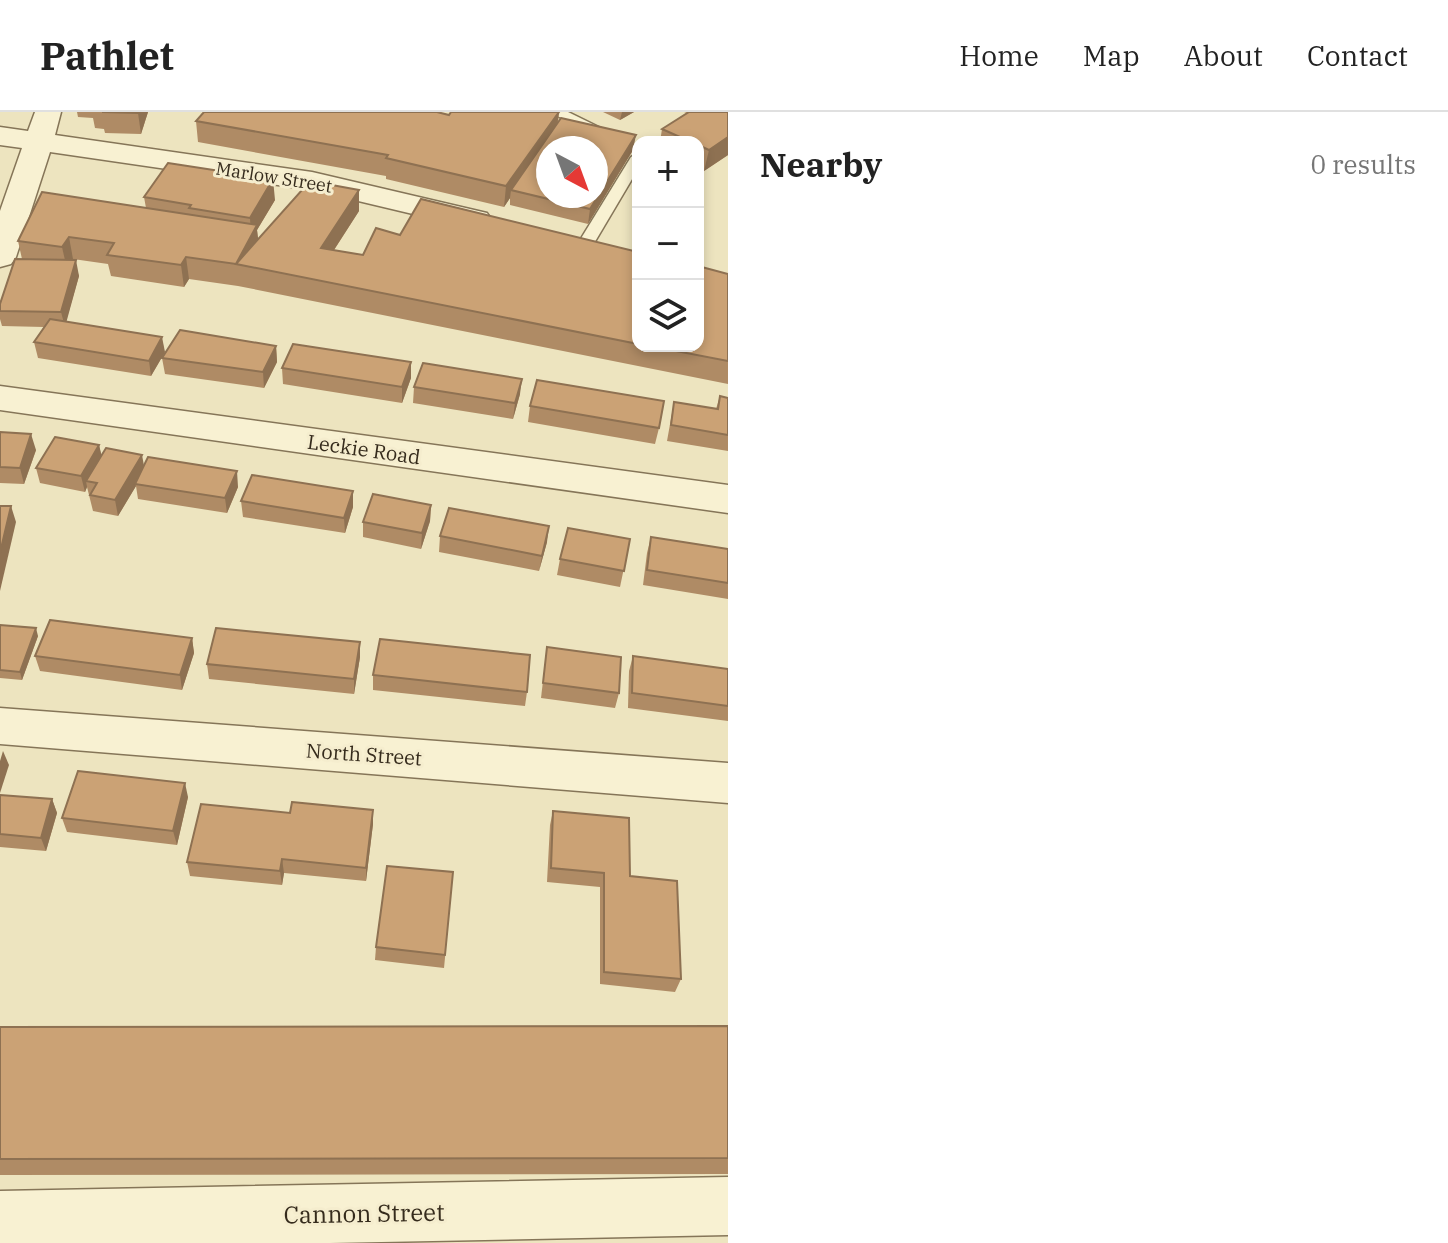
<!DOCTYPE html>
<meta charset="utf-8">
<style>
body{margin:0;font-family:"IBM Plex Serif",serif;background:#f2f2f2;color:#222}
.controls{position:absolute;right:24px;top:24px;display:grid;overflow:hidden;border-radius:16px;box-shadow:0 4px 12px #0003}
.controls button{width:72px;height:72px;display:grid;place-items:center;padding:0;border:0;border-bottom:2px solid #e0e0e0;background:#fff;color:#222;font:40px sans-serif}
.compass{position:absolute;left:536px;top:24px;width:72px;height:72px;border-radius:50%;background:#fff;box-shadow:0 4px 12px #0003;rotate:139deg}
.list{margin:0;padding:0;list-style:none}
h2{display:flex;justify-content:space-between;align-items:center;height:104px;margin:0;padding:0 32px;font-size:34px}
h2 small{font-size:26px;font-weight:400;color:#767676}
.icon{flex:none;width:44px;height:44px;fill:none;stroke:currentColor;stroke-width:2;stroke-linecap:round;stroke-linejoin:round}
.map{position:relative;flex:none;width:728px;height:1131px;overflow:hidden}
header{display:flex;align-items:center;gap:48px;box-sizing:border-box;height:112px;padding:0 40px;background:#fff;border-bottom:2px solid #e0e0e0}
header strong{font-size:38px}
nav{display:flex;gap:44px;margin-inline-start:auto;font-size:28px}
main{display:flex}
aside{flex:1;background:#fff}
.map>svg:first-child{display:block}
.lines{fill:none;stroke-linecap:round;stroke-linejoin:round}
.lane-casing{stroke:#857558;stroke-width:3}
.street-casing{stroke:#857558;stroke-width:3}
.lane{fill:#f8f1d2;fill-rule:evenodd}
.street{fill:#f8f1d2;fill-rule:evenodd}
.wall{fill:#af8b65}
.shaded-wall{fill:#8e7152}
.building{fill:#cba275;stroke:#8e7152;stroke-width:2;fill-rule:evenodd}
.labels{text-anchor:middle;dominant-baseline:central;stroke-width:6;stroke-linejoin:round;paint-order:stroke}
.far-street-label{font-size:18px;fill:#352b1c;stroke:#f5edce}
.street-label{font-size:20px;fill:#352b1c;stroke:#f5edce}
.near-street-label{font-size:24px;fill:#352b1c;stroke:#f5edce}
</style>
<header>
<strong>Pathlet</strong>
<nav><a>Home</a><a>Map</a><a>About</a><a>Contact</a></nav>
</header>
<main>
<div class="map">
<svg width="728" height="1131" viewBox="0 0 728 1131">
<rect width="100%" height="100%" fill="#ede4bf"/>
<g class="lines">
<defs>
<g id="lane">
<polygon points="549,0 568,0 613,22 606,26 601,25"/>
<polygon points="638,41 638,57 593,133 585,138 579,136 577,133 631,45"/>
</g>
<g id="street">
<polygon points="35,0 61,0 55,23 312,60 487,101 492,108 487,115 476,117 312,78 50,40 16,145 11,152 0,155 0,99 22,36 0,33 0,15 28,19"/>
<polygon points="0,274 728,373 728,401 0,298"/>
<polygon points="0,596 728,651 728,691 0,632"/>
<polygon points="728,1065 728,1123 330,1131 0,1131 0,1079"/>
</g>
</defs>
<use href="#lane" class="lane-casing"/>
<use href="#street" class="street-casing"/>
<use href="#lane" class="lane"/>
<use href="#street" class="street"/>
</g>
<g class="wall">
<polygon points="77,0 148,0 141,22 105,21 104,17 95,16 93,6 78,5"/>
<polygon points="559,0 558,11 633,38 588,112 510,93 510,86 504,95 386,67 386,64 198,30 196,9"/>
<polygon points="603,0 634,0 620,8"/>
<polygon points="684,0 728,0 728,43 704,59 698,56 698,30 660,30 662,17 687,1"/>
<polygon points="144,85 275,88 257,118 258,128 359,99 334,138 363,143 400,123 638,140 638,234 698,234 728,162 728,272 238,174 189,167 184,175 111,164 108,152 73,147 73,148 79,164 66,209 165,240 151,264 38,246 34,230 44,215 2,214 0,207 0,192 22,147 18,129 146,96"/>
<polygon points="276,234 277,250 264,276 165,262 162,246"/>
<polygon points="282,256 411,266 402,291 283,272"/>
<polygon points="414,275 520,282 513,307 413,291"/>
<polygon points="720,284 728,286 728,339 667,329 674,290 716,297"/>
<polygon points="530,294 659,316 655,332 528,310"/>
<polygon points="0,320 36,338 24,372 0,371"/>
<polygon points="99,333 101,343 144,354 238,375 227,401 138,387 136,374 118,404 93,399 87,375 85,380 40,371 36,356"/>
<polygon points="241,389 353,395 345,421 243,405"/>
<polygon points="431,393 430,409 421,437 363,425 363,410"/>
<polygon points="440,424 547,430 539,459 439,440"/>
<polygon points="651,425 728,437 728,487 643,473 647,441"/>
<polygon points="630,427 620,475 557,463 560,447"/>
<polygon points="0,513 38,524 22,568 0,566"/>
<polygon points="192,526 194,541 182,578 40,559 35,544"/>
<polygon points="360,530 360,545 354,582 209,567 207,552"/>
<polygon points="547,535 619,581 615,596 541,586"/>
<polygon points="633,544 728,557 728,609 628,596 629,559"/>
<polygon points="373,563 527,580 525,594 373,578"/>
<polygon points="0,683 52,687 57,701 46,739 0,735"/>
<polygon points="188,685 177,733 67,720 62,706"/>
<polygon points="553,699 630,764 681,867 675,880 600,872 600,775 547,770 550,713"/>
<polygon points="373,712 366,769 284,761 282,773 190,764 187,750"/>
<polygon points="453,760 444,856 375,848 376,835"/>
<polygon points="728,914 728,1062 0,1063 0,915"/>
</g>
<g class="shaded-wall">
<polygon points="139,0 148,0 141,22 138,1"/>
<polygon points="559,0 556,21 511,78 510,86 504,95 506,74"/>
<polygon points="622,0 634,0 620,8"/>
<polygon points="636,23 633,38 588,112 590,97"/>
<polygon points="728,25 728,43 704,59 709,38"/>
<polygon points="273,67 275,88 257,118 259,134 236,152 251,124 250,106"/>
<polygon points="359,78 359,99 321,158 321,136"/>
<polygon points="69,125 73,147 67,157 62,135"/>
<polygon points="186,145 189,167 184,175 181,153"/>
<polygon points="76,148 79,164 65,215 61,200"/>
<polygon points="162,225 165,240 151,264 149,249"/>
<polygon points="276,234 277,250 264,276 263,260"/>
<polygon points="411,250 411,266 402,291 402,275"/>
<polygon points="522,267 520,282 513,307 515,291"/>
<polygon points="31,322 36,338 24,372 20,356"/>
<polygon points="99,333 103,349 86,369 87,375 85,380 81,364"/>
<polygon points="142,343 145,359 135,372 136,374 118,404 115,388"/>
<polygon points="237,359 238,375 227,401 225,386"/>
<polygon points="353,379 353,395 345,421 344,406"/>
<polygon points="431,393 430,409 421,437 422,421"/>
<polygon points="11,394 16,410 0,479 0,441"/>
<polygon points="549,414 547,430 539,459 542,444"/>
<polygon points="36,516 38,524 22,568 20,560"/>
<polygon points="192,526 194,541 182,578 180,563"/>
<polygon points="360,530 360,545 354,582 354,567"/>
<polygon points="3,639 9,653 0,681 0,649"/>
<polygon points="185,671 188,685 177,733 173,719"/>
<polygon points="52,687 57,701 46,739 41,726"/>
<polygon points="373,698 373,712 366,769 366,756"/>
<polygon points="282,747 284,761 282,773 280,759"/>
</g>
<g class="building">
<polygon points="102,0 139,0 138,1"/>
<polygon points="204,0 437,0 449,3 451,0 559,0 506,74 386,46 388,43 196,9"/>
<polygon points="689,0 728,0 728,25 709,38 698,33 698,30 691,30 662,17"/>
<path d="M561,6L636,23L590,97L511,78ZM548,36H596V84H548Z"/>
<polygon points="168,51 273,67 250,106 189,96 191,93 144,85"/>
<polygon points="310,69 359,78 321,136 363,143 376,116 400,123 421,87 638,140 638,232 236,152"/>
<polygon points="42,80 257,113 236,152 186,145 181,153 107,143 114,131 69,125 62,135 18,129"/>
<polygon points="15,147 76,148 61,200 0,199 0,192"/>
<polygon points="698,154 728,162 728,249 650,234 698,234"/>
<polygon points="50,207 162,225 149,249 34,230"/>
<polygon points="180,218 276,234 263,260 162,246"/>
<polygon points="293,232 411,250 402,275 282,256"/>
<polygon points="423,251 522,267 515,291 414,275"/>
<polygon points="537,268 664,289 659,316 530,294"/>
<polygon points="720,284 728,286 728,323 671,313 674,290 718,297"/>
<polygon points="0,320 31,322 20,356 0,355"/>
<polygon points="55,325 99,333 81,364 36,356"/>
<polygon points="106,336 142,343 115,388 90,383 97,371 86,369"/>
<polygon points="148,345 237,359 225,386 135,372"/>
<polygon points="252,363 353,379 344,406 241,389"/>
<polygon points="373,382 431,393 422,421 363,410"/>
<polygon points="0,394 11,394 0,441"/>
<polygon points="449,396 549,414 542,444 440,424"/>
<polygon points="568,416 630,427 624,459 560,447"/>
<polygon points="651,425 728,437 728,471 647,458"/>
<polygon points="50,508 192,526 180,563 35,544"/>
<polygon points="0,513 36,516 20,560 0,558"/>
<polygon points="216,516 360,530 354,567 207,552"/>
<polygon points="380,527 530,543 527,580 373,563"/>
<polygon points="547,535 621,545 619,581 543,571"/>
<polygon points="633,544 728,557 728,594 632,581"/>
<polygon points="78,659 185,671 173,719 62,706"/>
<polygon points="0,683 52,687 41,726 0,722"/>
<polygon points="292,690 373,698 366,756 282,747 280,759 187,750 201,692 290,701"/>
<polygon points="553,699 629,706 630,764 677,769 681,867 604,860 604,761 551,756"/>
<polygon points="387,754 453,760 445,843 376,835"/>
<polygon points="728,914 728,1046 0,1047 0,915"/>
</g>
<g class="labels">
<g class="far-street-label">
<text transform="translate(274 65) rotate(9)">Marlow Street</text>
</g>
<g class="street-label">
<text transform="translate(364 337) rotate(8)">Leckie Road</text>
<text transform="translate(364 642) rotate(4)">North Street</text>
</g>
<g class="near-street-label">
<text transform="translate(364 1101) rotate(-1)">Cannon Street</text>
</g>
</g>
</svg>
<div class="controls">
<button>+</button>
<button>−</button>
<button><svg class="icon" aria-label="layers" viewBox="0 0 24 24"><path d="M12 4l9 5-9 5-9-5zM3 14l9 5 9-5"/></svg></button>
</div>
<svg class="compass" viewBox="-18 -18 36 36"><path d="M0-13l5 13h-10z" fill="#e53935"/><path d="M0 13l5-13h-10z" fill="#767676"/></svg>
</div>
<aside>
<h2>Nearby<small>0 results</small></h2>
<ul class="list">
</ul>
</aside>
</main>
